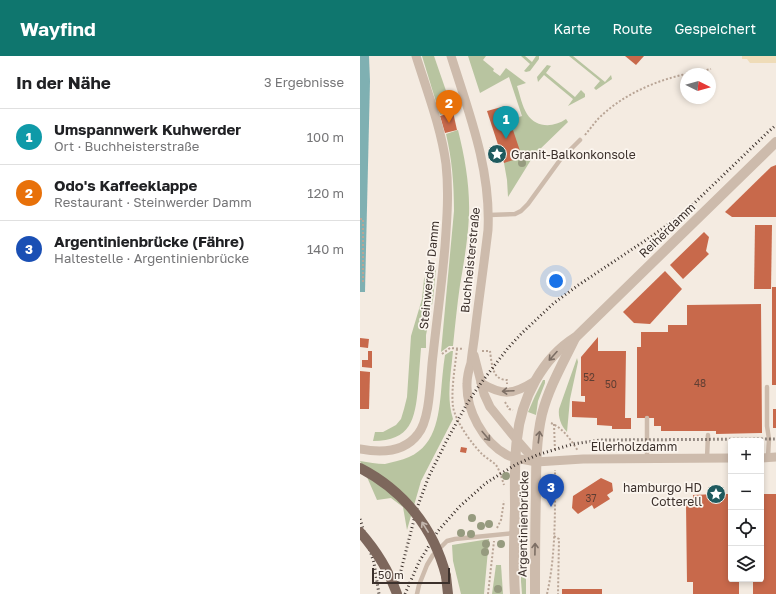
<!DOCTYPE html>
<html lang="de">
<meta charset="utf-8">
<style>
body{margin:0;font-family:"Golos Text",sans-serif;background:#f6f6f6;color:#202124}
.controls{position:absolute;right:12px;bottom:12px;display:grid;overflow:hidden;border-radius:4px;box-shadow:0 2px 6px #0003}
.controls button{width:36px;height:36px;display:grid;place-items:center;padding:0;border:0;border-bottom:1px solid #e0e0e0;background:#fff;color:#202124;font:20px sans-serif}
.compass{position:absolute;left:320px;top:12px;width:36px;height:36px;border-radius:50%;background:#fff;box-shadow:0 2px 6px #0003;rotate:95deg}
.scale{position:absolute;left:12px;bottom:10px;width:78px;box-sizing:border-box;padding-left:4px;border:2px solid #3b302b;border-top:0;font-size:11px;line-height:14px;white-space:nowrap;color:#3b302b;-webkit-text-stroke:3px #fbf5ee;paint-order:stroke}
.you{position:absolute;left:196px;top:225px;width:14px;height:14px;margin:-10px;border:3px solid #fff;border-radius:50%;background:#1a73e8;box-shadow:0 0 0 6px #1a73e833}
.badge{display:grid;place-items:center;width:26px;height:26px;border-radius:50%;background:#0f766e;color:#fff;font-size:13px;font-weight:700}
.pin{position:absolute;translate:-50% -33px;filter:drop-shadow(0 1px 2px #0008)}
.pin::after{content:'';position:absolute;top:21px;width:14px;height:12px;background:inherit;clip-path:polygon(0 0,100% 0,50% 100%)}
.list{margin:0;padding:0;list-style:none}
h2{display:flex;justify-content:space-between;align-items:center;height:52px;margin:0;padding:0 16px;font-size:17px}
h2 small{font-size:13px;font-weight:400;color:#757577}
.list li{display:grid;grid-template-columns:26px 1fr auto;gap:12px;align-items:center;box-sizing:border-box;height:56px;padding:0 16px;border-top:1px solid #e0e0e0}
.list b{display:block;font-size:15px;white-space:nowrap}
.list p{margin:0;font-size:13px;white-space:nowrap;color:#757577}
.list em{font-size:13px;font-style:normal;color:#757577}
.icon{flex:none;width:22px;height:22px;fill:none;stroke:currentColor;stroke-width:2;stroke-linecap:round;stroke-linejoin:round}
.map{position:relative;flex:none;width:416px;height:538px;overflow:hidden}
header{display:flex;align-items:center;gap:24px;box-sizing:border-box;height:56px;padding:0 20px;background:#0f766e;color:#fff}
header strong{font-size:19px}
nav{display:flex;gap:22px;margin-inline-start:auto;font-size:14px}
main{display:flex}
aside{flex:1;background:#fff}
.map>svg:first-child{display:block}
.green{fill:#b8c4a0}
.sand{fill:#efdcb8}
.water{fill:#7fb0b2}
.building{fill:#c8694b}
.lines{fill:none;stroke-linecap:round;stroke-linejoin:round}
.path{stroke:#b9a596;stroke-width:2;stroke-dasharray:2 2;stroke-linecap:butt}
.service{stroke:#cdbbac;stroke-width:4.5}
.minor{stroke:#cdbbac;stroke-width:9}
.tertiary{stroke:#cdbbac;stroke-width:10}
.primary{stroke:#7d675c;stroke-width:10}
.rail{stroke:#3b302b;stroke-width:3;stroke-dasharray:1 3;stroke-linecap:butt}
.primary-bridge{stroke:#7d675c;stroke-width:10}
.tree{fill:#969b7f}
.oneway{stroke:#7d6f65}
.oneway2{stroke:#c2b5ac}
.labels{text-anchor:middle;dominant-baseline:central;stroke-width:3.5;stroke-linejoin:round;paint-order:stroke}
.number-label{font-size:10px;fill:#5e3e33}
.poi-label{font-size:12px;fill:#3b302b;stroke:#fbf5ee;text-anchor:start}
.street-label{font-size:12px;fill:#3b302b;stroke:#fbf5ee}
</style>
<header>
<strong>Wayfind</strong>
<nav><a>Karte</a><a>Route</a><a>Gespeichert</a></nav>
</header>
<main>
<aside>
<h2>In der Nähe<small>3 Ergebnisse</small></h2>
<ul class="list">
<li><span class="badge" style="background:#0f9aa8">1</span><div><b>Umspannwerk Kuhwerder</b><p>Ort · Buchheisterstraße</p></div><em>100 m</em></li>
<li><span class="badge" style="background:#e8710a">2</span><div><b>Odo's Kaffeeklappe</b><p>Restaurant · Steinwerder Damm</p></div><em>120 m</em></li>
<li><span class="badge" style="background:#1a4fb4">3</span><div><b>Argentinienbrücke (Fähre)</b><p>Haltestelle · Argentinienbrücke</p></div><em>140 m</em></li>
</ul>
</aside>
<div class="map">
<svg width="416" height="538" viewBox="0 0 416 538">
<rect width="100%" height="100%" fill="#f4ebe1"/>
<g class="green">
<polygon points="62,0 74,0 93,55 80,59"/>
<path d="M108,0H126L123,4L134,13L133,15L140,20L146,12L166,27L157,30C160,39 162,50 167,58C176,72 193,72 206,63L208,66L174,99L148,141L147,124L144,107L150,64L162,60L149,21L120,37Z"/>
<polygon points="161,0 165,0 172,6 176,0 179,0 179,3 170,15 166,16 164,15 170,8"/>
<polygon points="209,0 213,0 245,26 251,19 252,23 236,34 234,32 240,25"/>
<polygon points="187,9 191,10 186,17 215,41 221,34 225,38 225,41 208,50 213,43 184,19 178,26 177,21"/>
<path d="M98,74C105,102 110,131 109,159C108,183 104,206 100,229C97,250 95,270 93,290H89L81,296L94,155C94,128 92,103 86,78Z"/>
<path d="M76,213L73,244L66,279V292H61C60,305 59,318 58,332C55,363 51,385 13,385L15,376H23L36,369L41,363L44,353L47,341L51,280L62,243L64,223L67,218Z"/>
<path d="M91,295H93C91,318 86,341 93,363L61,425L47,474L43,451L31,442L17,444L0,405C8,406 17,408 25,408C29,407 33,406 37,405C73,397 78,368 81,336C82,324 83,312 85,299Z"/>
<path d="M217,302L218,306L210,343L207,376C201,370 198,361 199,353Z"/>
<polygon points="183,324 185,324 185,327 178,345 176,359 168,356 175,340"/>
<polygon points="161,440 166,440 166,538 162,538 161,525"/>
<polygon points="129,483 124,538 101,538 93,505 92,489"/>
<polygon points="136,509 141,509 143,538 132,538"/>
</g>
<polygon class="sand" points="382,0 416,0 416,7 390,7 387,3 382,3"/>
<polygon class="water" points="0,0 9,0 10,25 5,236 0,236"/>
<g class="building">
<polygon points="265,0 284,0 276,9"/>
<polygon points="145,50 162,101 144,107 127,55"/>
<polygon points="93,56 97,74 85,77 80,60"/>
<polygon points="416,109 416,161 372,161 365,156 411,111"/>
<polygon points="395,169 412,169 411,233 394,233"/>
<polygon points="344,176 349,181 346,195 349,198 323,223 310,209"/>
<polygon points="305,215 322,233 290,268 274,267 263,256"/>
<rect x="412" y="231" width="4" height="98"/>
<polygon points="401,248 402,377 356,378 356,375 301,375 301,370 294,370 294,362 277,362 277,291 281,291 281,276 308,276 308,269 327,269 327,249"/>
<polygon points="238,281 238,295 266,295 265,362 271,362 271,373 252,373 252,370 237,369 237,362 212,361 212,345 225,346 225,340 221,340 221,301"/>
<polygon points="0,282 9,283 8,292 0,291"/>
<polygon points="8,295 12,295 12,312 2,311 2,304 8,304"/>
<polygon points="0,315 10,316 9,353 0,353"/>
<rect x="413" y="353" width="3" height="19"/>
<polygon points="101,391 107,392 106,397 100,396"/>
<polygon points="241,422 252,427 253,435 247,439 250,443 234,453 232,449 218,458 212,452 213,440"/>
<polygon points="356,438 371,438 371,523 379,523 379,538 333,538 333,526 327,526 326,448 333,448 333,439"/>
<polygon points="401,438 416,438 416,538 393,538 393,523 401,523"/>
<rect x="202" y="533" width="40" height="5"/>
</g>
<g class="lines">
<g class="path">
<polyline points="327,18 351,13"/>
<path d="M225,79C229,74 233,69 237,64C260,40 294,25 326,18"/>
<polyline points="0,163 3,163 3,228"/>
<path d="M97,293C95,311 91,333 93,351C96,366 111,387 122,398C126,402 132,405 136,409C140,415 142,423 144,429"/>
<path d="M122,295H130C131,302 132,317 138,321C140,323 144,324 147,324V328"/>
<polyline points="82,298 90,292 104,293"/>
<polyline points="145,346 149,353 153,354"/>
<path d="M191,367C203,372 211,384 218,395"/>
<polyline points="194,368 195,395"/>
<polyline points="186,438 195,438"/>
<polyline points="137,472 141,464 144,445"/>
<polyline points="194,480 199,483 198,538"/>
<polyline points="128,538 134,485"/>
<path d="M187,538C196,499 195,453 195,414"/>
</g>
<g class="service">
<polyline points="129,159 155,158 161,155 168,148 200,104 220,84"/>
<polyline points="407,331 407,370 409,383 408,401"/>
<polyline points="287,402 287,362"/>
<polyline points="347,402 348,379"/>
<polyline points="57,538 59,529 67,509 73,499 87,485 95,483 154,477"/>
</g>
<g class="minor">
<path d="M91,0C109,57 131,113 128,174C124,208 119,242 115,276C114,286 112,296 111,307C109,313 107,321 107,328C106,354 123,386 147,399C155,403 167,404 176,406L223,403L371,402"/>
<polyline points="114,299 124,338 130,351 156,383 176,406"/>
<path d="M121,327C143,340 153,339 175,325"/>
<path d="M0,393C21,397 44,397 58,378C71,362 70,320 73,299C77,262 82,226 85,190C87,163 89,135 86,108C81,71 67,35 56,0"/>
<polyline points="401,402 416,401"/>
</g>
<g class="tertiary">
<path d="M155,538C153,510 154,481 155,453C155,429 154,406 157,383C161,343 182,302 216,281L416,86"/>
<path d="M175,538C175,504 175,471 176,437C176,410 176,384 182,358C189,331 203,307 215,282"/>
</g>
<polyline class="primary" points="86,520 88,538"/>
<g class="rail">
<polyline points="0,463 14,507 19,538"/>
<polyline points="35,538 57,452 69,420 88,382 108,346 121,327 148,292 162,277 194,247 217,230 292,180 324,157 408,76 416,69"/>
<polyline points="45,538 59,506 78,475 99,451 126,427 155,409 177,399 213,388 241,384 416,383"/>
</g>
<g class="primary-bridge">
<path d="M0,412C43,434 74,472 86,520"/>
<path d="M0,476C16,494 29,515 37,538"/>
</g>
</g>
<g class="tree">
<circle cx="162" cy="107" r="4"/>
<circle cx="146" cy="420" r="4"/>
<circle cx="112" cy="462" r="4"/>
<circle cx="129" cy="468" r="4"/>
<circle cx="121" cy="470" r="4"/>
<circle cx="101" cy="477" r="4"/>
<circle cx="111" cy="478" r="4"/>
<circle cx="126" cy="488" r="4"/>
<circle cx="141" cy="488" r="4"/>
<circle cx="125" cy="496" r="4"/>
<circle cx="138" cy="533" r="4"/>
</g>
<defs><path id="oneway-shaft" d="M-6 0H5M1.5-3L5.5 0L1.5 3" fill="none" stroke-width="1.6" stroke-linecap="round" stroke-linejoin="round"/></defs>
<g class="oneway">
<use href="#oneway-shaft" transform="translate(193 300) rotate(132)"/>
<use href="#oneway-shaft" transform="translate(148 335) rotate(177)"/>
<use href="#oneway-shaft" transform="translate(126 380) rotate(50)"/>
<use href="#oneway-shaft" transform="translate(179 381) rotate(-83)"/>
<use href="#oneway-shaft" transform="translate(175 493) rotate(-89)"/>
</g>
<use class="oneway2" href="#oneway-shaft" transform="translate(65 471) rotate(-122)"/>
<defs>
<symbol id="sight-disc" viewBox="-11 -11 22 22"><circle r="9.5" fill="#1f5a5e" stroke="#fbf5ee"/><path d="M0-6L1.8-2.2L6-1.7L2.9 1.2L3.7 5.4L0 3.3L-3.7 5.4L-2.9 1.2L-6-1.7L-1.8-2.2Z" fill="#fff"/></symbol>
</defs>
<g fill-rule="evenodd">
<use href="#sight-disc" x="126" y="87" width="22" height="22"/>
<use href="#sight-disc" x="345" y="427" width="22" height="22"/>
</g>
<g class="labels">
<g class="number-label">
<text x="229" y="321">52</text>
<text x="340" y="327">48</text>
<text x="251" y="328">50</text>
<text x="231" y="442">37</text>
</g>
<g class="poi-label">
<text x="151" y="98">Granit-Balkonkonsole</text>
<text x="342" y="431" text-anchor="end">hamburgo HD<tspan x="342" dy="14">Cotterell</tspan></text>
</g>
<g class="street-label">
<text transform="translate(307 174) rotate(-44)">Reiherdamm</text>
<text transform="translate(110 204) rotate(-84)">Buchheisterstraße</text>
<text transform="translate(69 219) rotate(-84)">Steinwerder Damm</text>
<text x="274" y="390">Ellerholzdamm</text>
<text transform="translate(163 468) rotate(-89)">Argentinienbrücke</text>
</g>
</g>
</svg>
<div class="controls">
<button>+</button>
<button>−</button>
<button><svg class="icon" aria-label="locate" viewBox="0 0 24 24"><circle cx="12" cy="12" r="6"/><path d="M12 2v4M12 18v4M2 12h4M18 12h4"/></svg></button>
<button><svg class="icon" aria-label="layers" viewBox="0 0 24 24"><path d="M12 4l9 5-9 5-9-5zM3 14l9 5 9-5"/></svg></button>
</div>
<svg class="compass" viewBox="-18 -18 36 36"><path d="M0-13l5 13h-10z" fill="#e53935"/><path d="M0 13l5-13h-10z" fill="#757577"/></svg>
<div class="scale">50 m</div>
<div class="you"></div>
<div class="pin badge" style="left:146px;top:83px;background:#0f9aa8">1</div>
<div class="pin badge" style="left:89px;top:67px;background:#e8710a">2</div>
<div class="pin badge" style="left:191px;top:451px;background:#1a4fb4">3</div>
</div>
</main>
